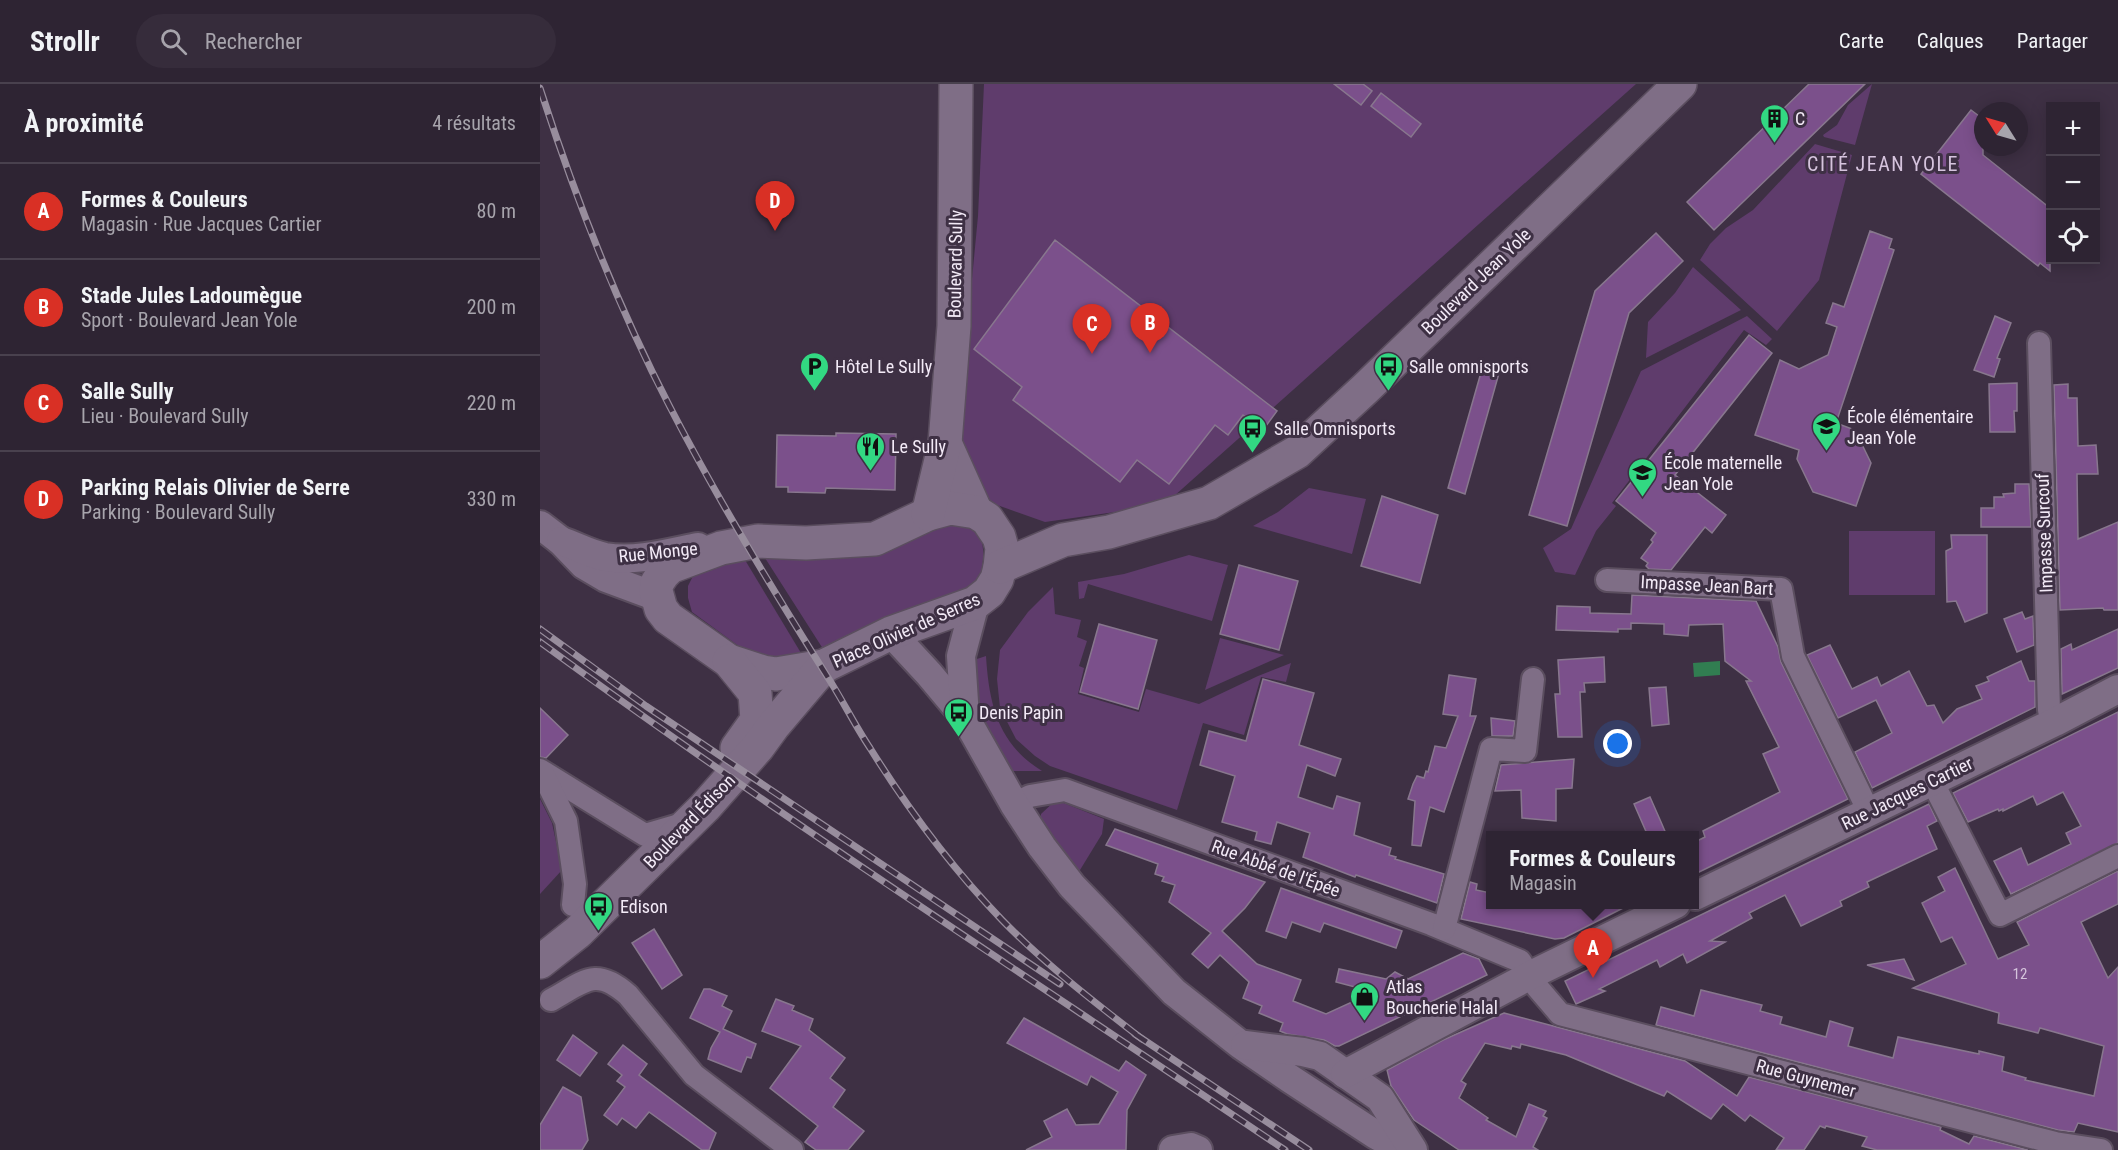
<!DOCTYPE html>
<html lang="fr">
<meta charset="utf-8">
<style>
body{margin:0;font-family:"Roboto Condensed",sans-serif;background:#362c3b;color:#f1f3f6}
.controls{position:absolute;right:18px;top:18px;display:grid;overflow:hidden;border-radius:0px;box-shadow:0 3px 15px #0003}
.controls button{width:54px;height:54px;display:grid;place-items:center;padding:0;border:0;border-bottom:2px solid #49414e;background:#2e2433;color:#f1f3f6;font:30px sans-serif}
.compass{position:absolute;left:1434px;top:18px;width:54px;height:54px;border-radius:50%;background:#2e2433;box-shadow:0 3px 15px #0003;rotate:307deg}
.you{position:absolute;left:1078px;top:660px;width:21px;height:21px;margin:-15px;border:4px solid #fff;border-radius:50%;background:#1a73e8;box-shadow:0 0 0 9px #1a73e833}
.badge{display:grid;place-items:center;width:39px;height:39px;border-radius:50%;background:#d93025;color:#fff;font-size:20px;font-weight:700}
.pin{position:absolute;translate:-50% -50px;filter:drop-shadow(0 2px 3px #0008)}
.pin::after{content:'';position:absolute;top:32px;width:21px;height:18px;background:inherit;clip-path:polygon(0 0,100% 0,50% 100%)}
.popup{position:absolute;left:946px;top:747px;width:213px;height:78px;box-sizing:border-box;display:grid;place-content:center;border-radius:0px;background:#2e2433;filter:drop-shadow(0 2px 4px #0005);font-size:20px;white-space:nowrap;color:#a7a4ac}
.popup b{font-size:22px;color:#f1f3f6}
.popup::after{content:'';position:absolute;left:50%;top:100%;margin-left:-12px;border:12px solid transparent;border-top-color:#2e2433}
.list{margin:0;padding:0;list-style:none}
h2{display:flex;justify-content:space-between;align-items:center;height:78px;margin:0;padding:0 24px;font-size:26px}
h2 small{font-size:20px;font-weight:400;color:#a7a4ac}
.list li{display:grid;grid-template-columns:39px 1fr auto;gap:18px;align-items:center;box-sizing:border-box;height:96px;padding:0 24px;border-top:2px solid #49414e}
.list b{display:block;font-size:22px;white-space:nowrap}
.list p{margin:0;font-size:20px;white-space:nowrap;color:#a7a4ac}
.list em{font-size:20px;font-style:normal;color:#a7a4ac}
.icon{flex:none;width:33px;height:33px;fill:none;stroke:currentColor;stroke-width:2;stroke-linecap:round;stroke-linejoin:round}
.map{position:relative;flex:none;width:1578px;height:1066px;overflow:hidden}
header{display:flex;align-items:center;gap:36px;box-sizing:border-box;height:84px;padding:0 30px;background:#2e2433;border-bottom:2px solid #49414e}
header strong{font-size:28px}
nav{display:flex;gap:33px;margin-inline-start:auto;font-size:21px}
.search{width:420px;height:54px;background:#362c3b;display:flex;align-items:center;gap:15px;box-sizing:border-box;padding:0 21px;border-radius:33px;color:#a7a4ac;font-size:22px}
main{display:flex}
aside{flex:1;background:#2e2433}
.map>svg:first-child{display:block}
.green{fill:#5f3c6c}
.water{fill:#317d51}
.building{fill:#7b508b;stroke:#88778e;stroke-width:1.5}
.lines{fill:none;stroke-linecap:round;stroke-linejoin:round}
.minor-casing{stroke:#5b4e5f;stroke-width:26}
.tertiary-casing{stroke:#5b4e5f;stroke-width:32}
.secondary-casing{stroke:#5b4e5f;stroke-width:36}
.minor{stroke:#7f6e86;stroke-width:22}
.tertiary{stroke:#7f6e86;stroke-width:28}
.secondary{stroke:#7f6e86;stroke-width:33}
.rail-casing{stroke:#988d9d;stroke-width:7}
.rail{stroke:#3e3044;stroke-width:4.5;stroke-dasharray:14;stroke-linecap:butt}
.labels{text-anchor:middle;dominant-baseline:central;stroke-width:6;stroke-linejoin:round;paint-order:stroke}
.number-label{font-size:15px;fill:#d5c4dc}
.poi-label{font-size:18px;fill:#f3eaf7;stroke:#3e3044;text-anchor:start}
.street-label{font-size:18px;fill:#f3eaf7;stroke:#3e3044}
.neighbourhood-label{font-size:20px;letter-spacing:1.5px;fill:#d6c4de;stroke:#3e3044}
</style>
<header>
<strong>Strollr</strong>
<div class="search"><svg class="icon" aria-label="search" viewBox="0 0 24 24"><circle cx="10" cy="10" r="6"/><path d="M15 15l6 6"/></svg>Rechercher</div>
<nav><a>Carte</a><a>Calques</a><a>Partager</a></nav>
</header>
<main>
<aside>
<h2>À proximité<small>4 résultats</small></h2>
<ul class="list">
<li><span class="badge">A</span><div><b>Formes &amp; Couleurs</b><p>Magasin · Rue Jacques Cartier</p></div><em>80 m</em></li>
<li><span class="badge">B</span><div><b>Stade Jules Ladoumègue</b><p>Sport · Boulevard Jean Yole</p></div><em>200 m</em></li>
<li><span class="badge">C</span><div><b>Salle Sully</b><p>Lieu · Boulevard Sully</p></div><em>220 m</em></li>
<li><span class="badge">D</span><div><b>Parking Relais Olivier de Serre</b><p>Parking · Boulevard Sully</p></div><em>330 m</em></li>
</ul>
</aside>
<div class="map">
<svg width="1578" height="1066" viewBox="0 0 1578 1066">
<rect width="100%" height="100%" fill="#3e3044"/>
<g class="green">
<polygon points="444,0 1096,0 624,421 505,438 412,405 438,132"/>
<polygon points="1332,0 1315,61 1284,53 1283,51 1297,41 1308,21"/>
<polygon points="1275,60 1312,71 1279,196 1237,247 1160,176 1170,160 1186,144 1213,126"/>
<polygon points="1153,183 1201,226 1106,274 1108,238 1135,209"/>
<polygon points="1207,232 1232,255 1226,261 1204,246 1072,419 1076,422 1056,447 1035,491 1015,488 1003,464 1031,445 1101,287"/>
<polygon points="769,404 826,415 812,470 713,442 738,428"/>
<path d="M399,437C408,439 421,439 429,442C450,452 443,483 438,500L285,568L218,463Z"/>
<rect x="1309" y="447" width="86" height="64"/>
<polygon points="202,471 264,574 215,574 152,528 148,514 148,502 156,486"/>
<polygon points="649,471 688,481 672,537 548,500 544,514 539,515 538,498 584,490"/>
<polygon points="513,503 515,530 541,536 537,553 547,557 539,582 544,584 538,610 599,628 606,605 659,620 718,592 751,579 746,598 721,593 704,651 663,639 637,726 510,682 495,672 476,655 460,624 457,595 460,566 488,528"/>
<polygon points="680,554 744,571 665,606"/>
<path d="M446,572C449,620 458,660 502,687H473L463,679L450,658L432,604L431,577Z"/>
<polygon points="0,715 12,739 22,786 0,810"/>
<polygon points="516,716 564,735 562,750 540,786 534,787 501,738 501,730"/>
</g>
<polygon class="water" points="1180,577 1180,591 1154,593 1153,579"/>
<g class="building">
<polygon points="794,0 823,0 832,7 821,21"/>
<polygon points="1269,0 1325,0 1174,146 1147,118"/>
<polygon points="841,9 881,40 871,53 831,22"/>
<polygon points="1431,26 1443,35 1443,71 1510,124 1510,187 1500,179 1498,182 1381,90"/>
<polygon points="1330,147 1352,155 1349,164 1354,166 1296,339 1315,346 1331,379 1316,422 1273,408 1257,375 1259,366 1215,351 1240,276 1259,285 1288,271 1297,243 1286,239 1293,219 1304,223"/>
<polygon points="1116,149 1143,177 1089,229 1027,442 989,431 1055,207"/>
<polygon points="515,156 737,327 723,346 703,331 688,351 675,341 629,400 597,376 580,398 473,316 482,303 434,265"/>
<polygon points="1455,232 1471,239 1457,274 1460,275 1454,293 1434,286"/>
<polygon points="1209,251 1232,269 1135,391 1186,431 1172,449 1165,443 1131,486 1109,485 1106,482 1108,479 1101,474 1113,458 1111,456 1116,449 1076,417"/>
<polygon points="944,278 961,282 925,410 908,404"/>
<polygon points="1477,299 1477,327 1474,327 1475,348 1450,348 1449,300"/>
<polygon points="1528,300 1528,314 1537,314 1538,362 1556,361 1558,390 1537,390 1538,455 1578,438 1578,526 1564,526 1563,524 1520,526 1514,301"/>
<polygon points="296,349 356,350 355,406 286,404 285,409 248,408 248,403 236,403 237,351 296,352"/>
<polygon points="1475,400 1489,400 1491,443 1441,443 1441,424 1454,424 1454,413 1464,413 1463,410 1475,409"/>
<polygon points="842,412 898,431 880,499 821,482"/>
<polygon points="1411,451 1447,451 1447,529 1425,538 1416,517 1407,518 1406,467 1412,464"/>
<polygon points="699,481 758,497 739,566 680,550"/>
<polygon points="1092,511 1216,517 1238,563 1241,578 1308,715 1155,790 1155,758 1165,753 1163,747 1240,708 1223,670 1239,663 1206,597 1211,597 1185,577 1183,540 1149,541 1148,552 1124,550 1124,540 1091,539 1091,545 1078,545 1078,548 1016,546 1017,522 1050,523 1050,529 1091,530"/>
<polygon points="1482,528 1485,535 1493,532 1494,561 1477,568 1464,535"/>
<polygon points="559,540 617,556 598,625 540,608"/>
<polygon points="1578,545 1578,584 1522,610 1521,565 1531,560 1532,566"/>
<polygon points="1290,561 1312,605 1337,593 1341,602 1369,587 1387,622 1394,621 1403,639 1417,625 1442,615 1436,602 1449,597 1447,593 1481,577 1489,597 1495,597 1495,623 1332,704 1315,668 1352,649 1336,616 1298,634 1267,571"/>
<polygon points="1064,573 1065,598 1044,599 1045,608 1040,608 1042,653 1018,653 1015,610 1020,610 1018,576"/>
<polygon points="909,591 936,595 930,632 936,632 904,728 890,723 881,762 872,761 875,717 868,715 873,700 877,692 884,694 886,687 888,688 895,662 906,664 918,632 903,630"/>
<polygon points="723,595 774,609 759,661 801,675 795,692 767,681 758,713 793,725 797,712 820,719 814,751 851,764 849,771 856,773 855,775 904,790 897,819 816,791 815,793 763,773 770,749 737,738 731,760 715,756 717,748 682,738 695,692 660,681 669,647 706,657"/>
<polygon points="1126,603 1129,640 1112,642 1109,604"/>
<polygon points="0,624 28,651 6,674 0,673"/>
<polygon points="1578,628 1578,759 1471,810 1454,777 1481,764 1488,781 1531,760 1526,749 1541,742 1523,708 1497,721 1493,712 1463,727 1463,725 1459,727 1458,725 1428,738 1413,709"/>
<polygon points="951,634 975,637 973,652 952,652"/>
<polygon points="1034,675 1032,704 1016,705 1016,737 982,734 981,706 955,707 961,681"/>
<polygon points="1110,713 1121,738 1127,752 1108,752 1094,720"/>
<polygon points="1389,720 1397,737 1387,742 1397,765 1327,798 1329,803 1300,817 1302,822 1261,842 1245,811 1209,829 1212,834 1170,857 1185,858 1147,879 1143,870 1120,883 1117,876 1059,905 1065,907 1036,920 1025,897"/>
<polygon points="575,745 725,798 705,824 682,847 717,880 761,896 753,917 786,930 834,908 796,898 799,885 846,895 855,888 868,895 923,869 939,875 947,891 799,962 795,962 784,956 747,950 740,947 743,939 719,929 722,922 703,914 709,898 680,871 668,884 652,870 671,849 629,818 635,801 622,797 624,793 615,790 618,780 566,761"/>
<polygon points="1415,784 1458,875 1489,861 1477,838 1578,787 1578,820 1541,838 1568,894 1578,883 1578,1048 1538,1039 1534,1048 1518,1046 1116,941 1121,923 1154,932 1161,906 1222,921 1220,927 1242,933 1240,940 1286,953 1290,937 1313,944 1308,962 1353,974 1358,953 1439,970 1439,967 1464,973 1462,987 1486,994 1485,996 1554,1012 1564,962 1500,944 1498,949 1458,939 1459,929 1373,904 1426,880 1412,853 1401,858 1382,819 1405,807 1398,793"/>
<polygon points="930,798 937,800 936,806 951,809 951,820 1091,820 1024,854 1015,855 921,835"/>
<polygon points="741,804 862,847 856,864 784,839 780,848 752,838 746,854 726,847"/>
<polygon points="114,845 142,891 122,905 92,859"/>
<polygon points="1364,875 1374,896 1327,881"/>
<polygon points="164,905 170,905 187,912 182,922 192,927 183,945 216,960 211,974 207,973 201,988 168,975 171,964 180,948 150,934"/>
<polygon points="236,915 254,922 252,926 273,935 269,946 305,974 290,994 305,1006 293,1023 324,1047 308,1066 276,1066 265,1058 278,1042 230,1004 261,962 222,947"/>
<polygon points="964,929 1145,977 1197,1012 1209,993 1401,1043 1400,1046 1429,1060 1434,1052 1488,1066 1337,1066 1322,1062 1327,1053 1286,1042 1285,1044 1280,1042 1264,1066 1236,1066 1244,1054 1210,1031 1205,1037 1183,1020 1171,1035 1127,1007 1124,1012 1026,971 981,960 980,964 972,962 971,965 945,959 921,997 926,1000 919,1014 948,1034 946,1036 976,1053 989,1020 1006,1027 1003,1032 1007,1034 993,1063 998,1066 919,1066 874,1036 851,1002 847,986 903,956"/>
<polygon points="484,934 579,987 586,977 606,991 587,1026 586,1066 486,1066 512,1053 504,1037 527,1025 536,1041 559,1040 578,1008 551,992 547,1001 467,959"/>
<polygon points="33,951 57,969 40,992 17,976"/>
<polygon points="83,961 107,980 99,991 176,1049 169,1066 162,1066 109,1028 96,1044 82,1034 77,1041 64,1031 85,1003 77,997 82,991 68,980"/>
<polygon points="23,1003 41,1013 48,1056 42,1066 0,1066 0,1041"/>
</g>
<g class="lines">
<defs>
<g id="minor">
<polyline points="1499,259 1509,626 1515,638"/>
<polyline points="1067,496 1241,505 1253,572 1329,728"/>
<polyline points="0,686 105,751 146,739"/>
<polyline points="2,688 26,737 35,800 33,821"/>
<polyline points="1392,697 1460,831 1578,772"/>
<polyline points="474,720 490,712 525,706 891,840 980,877 997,903 1020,930 1515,1059 1561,1066"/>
<polyline points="904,845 951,665 985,667 993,595"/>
<path d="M11,916C44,898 55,882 88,911L154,991L252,1066"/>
</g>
<g id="tertiary">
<polyline points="0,441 21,457 44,481 66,494 117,513"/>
<path d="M21,457C36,462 50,470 65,473C96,478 128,469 158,463"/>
<polyline points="351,549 389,590 425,633 474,720 502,763 532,802 634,908 701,961 749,994 836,1051 863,1066"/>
<polyline points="425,633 421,572 435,519"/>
<polyline points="1155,812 1515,638 1578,605"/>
<polyline points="705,961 763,968 780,972 840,1014 873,1066"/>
<polyline points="805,990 989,892 1136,820"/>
<polyline points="633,1066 651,1063 658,1066"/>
</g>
<g id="secondary">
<polyline points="405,359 436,428"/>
<polygon points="410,424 436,428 447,435 459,453 462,464 460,483 457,495 449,508 435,519 351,549 284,582 236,590 223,588 189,577 128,534 121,525 116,507 117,499 123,490 130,483 181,464 218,457 266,459 335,455 388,430"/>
<polyline points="388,430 405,359 414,242 416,0"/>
<polyline points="460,483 523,456 569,448 669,419 757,368 826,304 1140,0"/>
<polyline points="189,577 215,609 217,636 197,664"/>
<polyline points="0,878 38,848 165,723 218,663 234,641 284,582"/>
</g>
</defs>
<use href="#minor" class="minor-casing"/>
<use href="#tertiary" class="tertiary-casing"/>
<use href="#secondary" class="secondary-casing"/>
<use href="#minor" class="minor"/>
<use href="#tertiary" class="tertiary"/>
<use href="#secondary" class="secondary"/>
<defs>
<g id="rail">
<path d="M0,4C35,113 77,221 130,323C179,418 235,509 292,600C305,621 316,643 330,664C368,725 412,784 462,836C505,880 553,917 602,955"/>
<polyline points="0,545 106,622 520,900"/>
<path d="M0,558C242,735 496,898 745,1066"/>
<polyline points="595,950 769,1066"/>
</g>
</defs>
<use href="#rail" class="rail-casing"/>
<use href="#rail" class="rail"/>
</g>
<defs>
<symbol id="building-pin" viewBox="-11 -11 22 30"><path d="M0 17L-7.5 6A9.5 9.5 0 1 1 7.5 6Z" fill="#32d882" stroke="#3e3044"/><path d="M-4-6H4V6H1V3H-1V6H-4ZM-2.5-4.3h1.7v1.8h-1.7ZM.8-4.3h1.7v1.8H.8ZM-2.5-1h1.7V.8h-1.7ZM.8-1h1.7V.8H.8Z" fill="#111"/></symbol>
<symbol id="parking-pin" viewBox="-11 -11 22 30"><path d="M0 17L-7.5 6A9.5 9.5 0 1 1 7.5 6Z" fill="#32d882" stroke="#3e3044"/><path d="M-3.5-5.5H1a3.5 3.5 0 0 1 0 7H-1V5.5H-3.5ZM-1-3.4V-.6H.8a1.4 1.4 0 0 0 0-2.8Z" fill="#111"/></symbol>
<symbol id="bus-pin" viewBox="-11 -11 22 30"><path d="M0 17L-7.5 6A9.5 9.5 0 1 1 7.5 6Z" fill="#32d882" stroke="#3e3044"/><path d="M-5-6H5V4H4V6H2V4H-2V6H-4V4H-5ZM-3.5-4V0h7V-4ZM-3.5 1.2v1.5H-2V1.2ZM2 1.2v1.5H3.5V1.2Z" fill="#111"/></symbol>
<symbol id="school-pin" viewBox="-11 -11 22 30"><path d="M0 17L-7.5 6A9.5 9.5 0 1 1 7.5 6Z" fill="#32d882" stroke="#3e3044"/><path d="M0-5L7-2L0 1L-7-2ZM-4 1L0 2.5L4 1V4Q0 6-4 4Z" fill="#111"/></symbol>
<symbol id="restaurant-pin" viewBox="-11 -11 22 30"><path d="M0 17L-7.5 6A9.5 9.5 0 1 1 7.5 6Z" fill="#32d882" stroke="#3e3044"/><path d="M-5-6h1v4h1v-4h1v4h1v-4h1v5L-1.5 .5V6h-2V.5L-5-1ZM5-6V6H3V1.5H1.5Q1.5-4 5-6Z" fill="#111"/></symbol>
<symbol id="shop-pin" viewBox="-11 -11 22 30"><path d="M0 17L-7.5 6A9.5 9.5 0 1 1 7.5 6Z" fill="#32d882" stroke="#3e3044"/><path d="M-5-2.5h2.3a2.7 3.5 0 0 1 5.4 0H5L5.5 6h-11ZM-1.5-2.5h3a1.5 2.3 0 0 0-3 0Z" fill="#111"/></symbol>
</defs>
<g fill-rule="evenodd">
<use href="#building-pin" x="1218" y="18" width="33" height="45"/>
<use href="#parking-pin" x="258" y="266" width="33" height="45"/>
<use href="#bus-pin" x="832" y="266" width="33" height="45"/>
<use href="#school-pin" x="1270" y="326" width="33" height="45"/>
<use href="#bus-pin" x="696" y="328" width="33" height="45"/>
<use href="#restaurant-pin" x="314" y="346" width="33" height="45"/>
<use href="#school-pin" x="1086" y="372" width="33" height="45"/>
<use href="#bus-pin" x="402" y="612" width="33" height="45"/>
<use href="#bus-pin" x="42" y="806" width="33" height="45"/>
<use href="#shop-pin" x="808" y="896" width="33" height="45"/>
</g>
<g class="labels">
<g class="number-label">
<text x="1480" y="890">12</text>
</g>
<g class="poi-label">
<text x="1255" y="34">C</text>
<text x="295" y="282">Hôtel Le Sully</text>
<text x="869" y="282">Salle omnisports</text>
<text x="1307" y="332">École élémentaire<tspan x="1307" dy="21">Jean Yole</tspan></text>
<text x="734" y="344">Salle Omnisports</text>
<text x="351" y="362">Le Sully</text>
<text x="1124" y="378">École maternelle<tspan x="1124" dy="21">Jean Yole</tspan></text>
<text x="439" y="628">Denis Papin</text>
<text x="80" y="822">Edison</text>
<text x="846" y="902">Atlas<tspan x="846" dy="21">Boucherie Halal</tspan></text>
</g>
<g class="street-label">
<text transform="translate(415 180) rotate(-89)">Boulevard Sully</text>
<text transform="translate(936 197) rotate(-44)">Boulevard Jean Yole</text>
<text transform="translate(1504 449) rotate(-92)">Impasse Surcouf</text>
<text transform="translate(118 468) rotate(-6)">Rue Monge</text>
<text transform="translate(1167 501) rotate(3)">Impasse Jean Bart</text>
<text transform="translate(366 546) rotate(-24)">Place Olivier de Serres</text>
<text transform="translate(1367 709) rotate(-26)">Rue Jacques Cartier</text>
<text transform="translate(149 737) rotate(-46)">Boulevard Édison</text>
<text transform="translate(736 784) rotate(20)">Rue Abbé de l'Épée</text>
<text transform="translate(1266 994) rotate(15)">Rue Guynemer</text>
</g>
<g class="neighbourhood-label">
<text x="1343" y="80">CITÉ JEAN YOLE</text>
</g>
</g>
</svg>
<div class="controls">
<button>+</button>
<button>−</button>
<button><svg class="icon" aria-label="locate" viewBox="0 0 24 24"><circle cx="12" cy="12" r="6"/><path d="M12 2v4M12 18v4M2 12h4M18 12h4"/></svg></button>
</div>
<svg class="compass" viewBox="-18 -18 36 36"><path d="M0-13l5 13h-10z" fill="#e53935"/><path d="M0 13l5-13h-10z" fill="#a7a4ac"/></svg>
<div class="you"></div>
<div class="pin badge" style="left:1053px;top:894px">A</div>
<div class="popup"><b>Formes &amp; Couleurs</b>Magasin</div>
<div class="pin badge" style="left:610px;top:269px">B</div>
<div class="pin badge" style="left:552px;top:270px">C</div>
<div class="pin badge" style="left:235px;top:147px">D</div>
</div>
</main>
